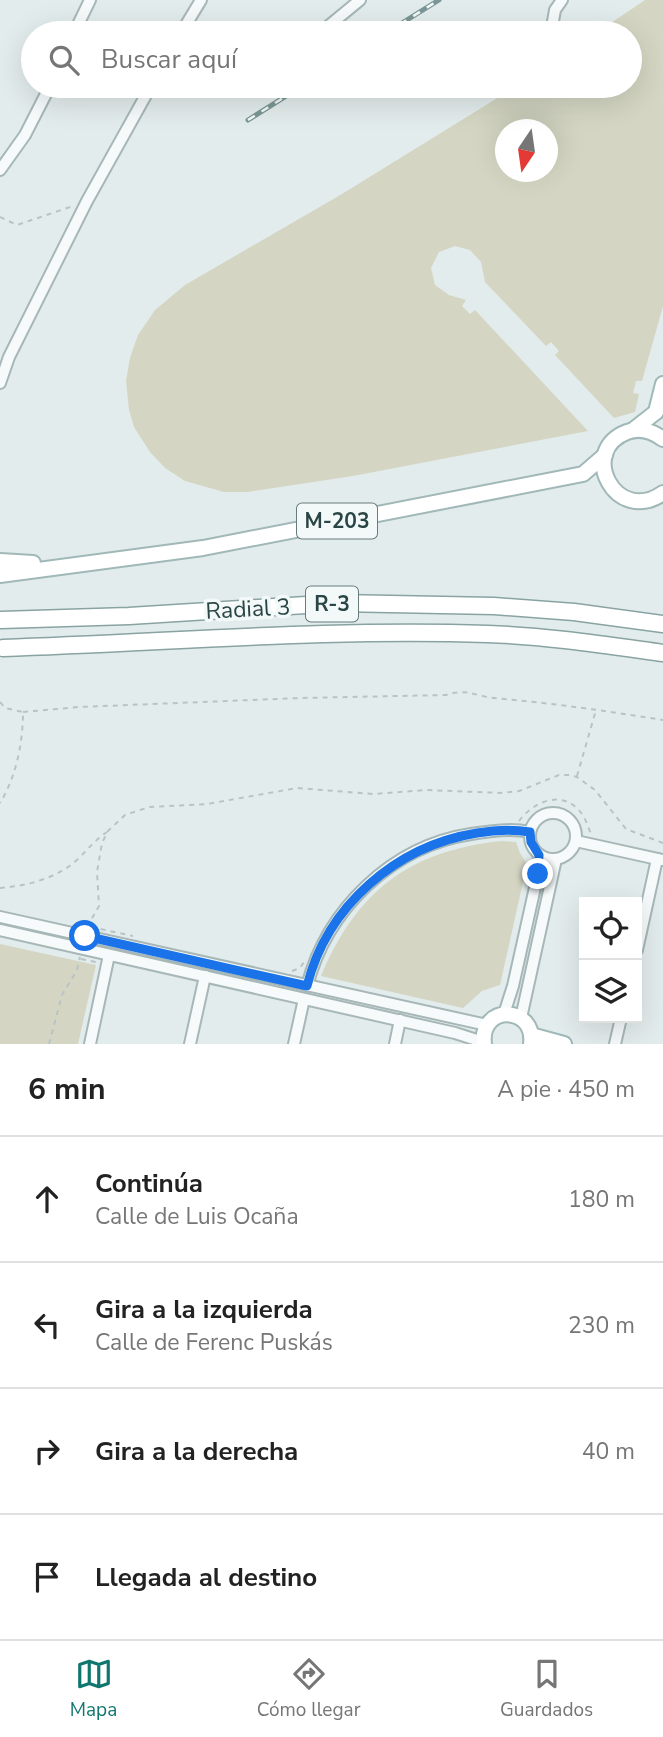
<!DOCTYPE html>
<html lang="es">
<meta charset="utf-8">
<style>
body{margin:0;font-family:"Nunito Sans",sans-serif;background:#f2f2f2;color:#222}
.controls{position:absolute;right:21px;bottom:21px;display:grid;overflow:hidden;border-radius:0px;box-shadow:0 7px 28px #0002}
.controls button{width:63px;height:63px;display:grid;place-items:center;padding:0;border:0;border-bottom:2px solid #e0e0e0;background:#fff;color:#222;font:35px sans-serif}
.compass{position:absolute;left:495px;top:119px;width:63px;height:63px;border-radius:50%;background:#fff;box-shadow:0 7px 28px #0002;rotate:193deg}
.stop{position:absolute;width:21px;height:21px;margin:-16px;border:5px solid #1a73e8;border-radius:50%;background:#fff}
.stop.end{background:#1a73e8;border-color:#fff;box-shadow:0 2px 7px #0008}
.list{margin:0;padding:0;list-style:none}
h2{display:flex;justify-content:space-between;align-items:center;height:91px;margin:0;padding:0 28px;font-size:30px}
h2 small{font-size:23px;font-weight:400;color:#767676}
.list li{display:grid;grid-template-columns:46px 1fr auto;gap:21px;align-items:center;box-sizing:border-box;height:126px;padding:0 28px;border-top:2px solid #e0e0e0}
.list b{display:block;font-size:26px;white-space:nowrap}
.list p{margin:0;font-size:23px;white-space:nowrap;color:#767676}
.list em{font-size:23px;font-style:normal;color:#767676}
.icon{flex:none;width:38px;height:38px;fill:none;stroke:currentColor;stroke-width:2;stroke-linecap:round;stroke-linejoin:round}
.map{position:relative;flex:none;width:663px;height:1044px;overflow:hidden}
.search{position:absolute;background:#fff;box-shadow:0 7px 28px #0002;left:21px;right:21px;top:21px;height:77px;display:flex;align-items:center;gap:18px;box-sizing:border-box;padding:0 24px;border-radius:38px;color:#767676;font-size:26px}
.sheet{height:595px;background:#fff}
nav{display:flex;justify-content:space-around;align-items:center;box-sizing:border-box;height:98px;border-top:2px solid #e0e0e0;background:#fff;font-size:19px;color:#767676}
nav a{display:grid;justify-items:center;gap:4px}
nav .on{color:#0f766e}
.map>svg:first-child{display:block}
.green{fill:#d4d6c3;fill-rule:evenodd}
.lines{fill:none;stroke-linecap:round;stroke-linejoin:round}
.minor-casing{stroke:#a7b7b7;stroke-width:14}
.major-casing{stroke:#a1b8b8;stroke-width:18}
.highway-casing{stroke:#89a3a3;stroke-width:19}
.path{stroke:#b8c4c4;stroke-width:2;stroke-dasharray:5 5;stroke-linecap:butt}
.minor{stroke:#f6fafa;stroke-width:10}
.major{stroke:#fff;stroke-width:14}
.highway{stroke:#fff;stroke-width:16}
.rail-casing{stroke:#7b9696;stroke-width:5}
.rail{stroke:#f3f9f8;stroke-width:2.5;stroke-dasharray:8;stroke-linecap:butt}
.route{stroke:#1a73e8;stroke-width:9}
.labels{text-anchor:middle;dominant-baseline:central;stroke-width:7;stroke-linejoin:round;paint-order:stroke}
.shield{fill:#f3f9f8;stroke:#667b7b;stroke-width:2}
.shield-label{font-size:21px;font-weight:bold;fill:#294545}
.street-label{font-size:23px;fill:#294545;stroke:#f3f9f8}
</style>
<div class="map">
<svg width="663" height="1044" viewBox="0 0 663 1044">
<rect width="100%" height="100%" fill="#e3ecec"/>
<g class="green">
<path d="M645,0H663V306L642,381H636L633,393L639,394L635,412L614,418L555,355L559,351L551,342L546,346L485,282L481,262L470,250L455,246L439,252L431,268L435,285L449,295L466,300L462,306L470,314L475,310L588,431L353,476L247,492H224L185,481L165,468L150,452L134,427L129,410L126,381L130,358L138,335L155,310L185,285L342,194L517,86H630V33H596ZM505,130H548V172H505Z"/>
<path d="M501,841L516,842L520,853L527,864L500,985L482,991L463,1008L321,976C357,891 409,851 501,841Z"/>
<polygon points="0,944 96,965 78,1044 0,1044"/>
</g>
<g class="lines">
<defs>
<g id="minor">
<polyline points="552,27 555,10 562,0"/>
<polyline points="74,33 90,0"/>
<polyline points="181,33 201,0"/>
<polyline points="320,33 360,0"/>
<polyline points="0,170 25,135 50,86"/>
<polyline points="0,383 9,357 87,201 151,86"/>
<circle cx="553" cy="836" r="23"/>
<polyline points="576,841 662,860"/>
<polyline points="0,917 487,1025"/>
<polyline points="0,930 455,1033 483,1042"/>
<polyline points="637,950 657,859"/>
<path d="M307,986C327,909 392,846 471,834C491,831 511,828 530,832"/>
<polyline points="504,1014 513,986 538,874 539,855"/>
<polyline points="521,1018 556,859"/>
<polyline points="90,1044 109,955"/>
<polyline points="190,1044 205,976"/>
<polyline points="294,1044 304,999"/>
<polyline points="395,1044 400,1020"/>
<polyline points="615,1044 621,1018"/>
</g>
<g id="major">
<polyline points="656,412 663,384"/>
<polyline points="633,430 656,412"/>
<path d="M663,439C652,431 640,427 627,432C577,451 616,526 663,493"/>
<polyline points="0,561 33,563"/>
<polyline points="0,575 203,548 583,474 605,455"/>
<polyline points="531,1035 564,1044"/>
<path d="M484,1044C479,1004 536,1005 531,1044"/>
</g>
<g id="highway">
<polyline points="1,620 129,616 338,603 494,606 574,612 663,624"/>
<path d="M3,648C164,643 327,628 488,634C547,636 605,645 663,653"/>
</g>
</defs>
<use href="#minor" class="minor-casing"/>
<use href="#major" class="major-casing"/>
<use href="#highway" class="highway-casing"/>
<g class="path">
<polyline points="0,217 17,225 73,206"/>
<path d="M0,702L5,708L23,712C23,743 16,777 0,803"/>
<path d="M23,712L79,707L301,698L446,695C468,688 474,696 494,698C551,703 607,711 663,720"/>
<polyline points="577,776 596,710"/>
<path d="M519,821C535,800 564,789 582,814C587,821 588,829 592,835"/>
<path d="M0,888C27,886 58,878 78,859C88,849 95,840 107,832"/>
<polyline points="87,927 99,906 97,872 102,843 108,831 125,815 149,807 207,804 297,788 373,794 426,790 502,793 519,791 559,775 570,775 577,777 595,790 626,829 663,843"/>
<polyline points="91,927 133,936"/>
<polyline points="81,959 96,962 98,965"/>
<polyline points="292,971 300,968 304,962"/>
<polyline points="49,1044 62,995 77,970 80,957"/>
</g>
<use href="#minor" class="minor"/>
<use href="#major" class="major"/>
<use href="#highway" class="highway"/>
<defs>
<g id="rail">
<polyline points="386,33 439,0"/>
<polyline points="248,120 302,86"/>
</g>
</defs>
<use href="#rail" class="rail-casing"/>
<use href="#rail" class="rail"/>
</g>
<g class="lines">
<path class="route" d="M85,936L307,986C327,906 396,846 477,833C494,830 513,829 530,832L531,842L539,855L538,874"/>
</g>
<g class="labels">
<g class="shield">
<rect x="297" y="503.5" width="80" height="35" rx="5"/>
<rect x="306" y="586.5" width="52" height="35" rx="5"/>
</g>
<g class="shield-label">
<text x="337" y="521">M-203</text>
<text x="332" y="604">R-3</text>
</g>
<g class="street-label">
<text transform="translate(248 609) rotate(-3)">Radial 3</text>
</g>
</g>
</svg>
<div class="controls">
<button><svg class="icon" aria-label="locate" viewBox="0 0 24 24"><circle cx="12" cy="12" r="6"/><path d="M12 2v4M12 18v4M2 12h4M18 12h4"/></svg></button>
<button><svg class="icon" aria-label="layers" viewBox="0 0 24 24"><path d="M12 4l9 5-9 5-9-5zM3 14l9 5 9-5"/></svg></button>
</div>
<svg class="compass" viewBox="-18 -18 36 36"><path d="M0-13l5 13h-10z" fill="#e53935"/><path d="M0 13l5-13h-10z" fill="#767676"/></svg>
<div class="stop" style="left:85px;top:936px"></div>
<div class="stop end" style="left:538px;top:874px"></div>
<div class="search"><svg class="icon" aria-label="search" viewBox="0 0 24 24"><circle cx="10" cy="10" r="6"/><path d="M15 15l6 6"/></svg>Buscar aquí</div>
</div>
<section class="sheet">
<h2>6 min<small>A pie · 450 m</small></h2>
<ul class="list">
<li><svg class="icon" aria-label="ahead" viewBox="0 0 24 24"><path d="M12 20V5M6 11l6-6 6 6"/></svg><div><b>Continúa</b><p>Calle de Luis Ocaña</p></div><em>180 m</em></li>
<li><svg class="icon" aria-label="left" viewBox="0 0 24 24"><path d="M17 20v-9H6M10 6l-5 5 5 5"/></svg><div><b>Gira a la izquierda</b><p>Calle de Ferenc Puskás</p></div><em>230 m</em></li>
<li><svg class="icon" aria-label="right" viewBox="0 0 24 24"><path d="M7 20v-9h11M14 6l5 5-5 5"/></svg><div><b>Gira a la derecha</b></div><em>40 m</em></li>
<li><svg class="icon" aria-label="arrive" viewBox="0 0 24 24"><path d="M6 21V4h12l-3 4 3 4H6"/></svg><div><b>Llegada al destino</b></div></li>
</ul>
</section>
<nav>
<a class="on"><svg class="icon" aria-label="map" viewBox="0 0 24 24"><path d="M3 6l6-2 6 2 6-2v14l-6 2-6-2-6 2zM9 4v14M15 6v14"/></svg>Mapa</a>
<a><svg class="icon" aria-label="directions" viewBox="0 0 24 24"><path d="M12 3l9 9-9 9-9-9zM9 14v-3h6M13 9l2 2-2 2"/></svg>Cómo llegar</a>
<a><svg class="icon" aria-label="saved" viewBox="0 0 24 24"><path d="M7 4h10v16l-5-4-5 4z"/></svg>Guardados</a>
</nav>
